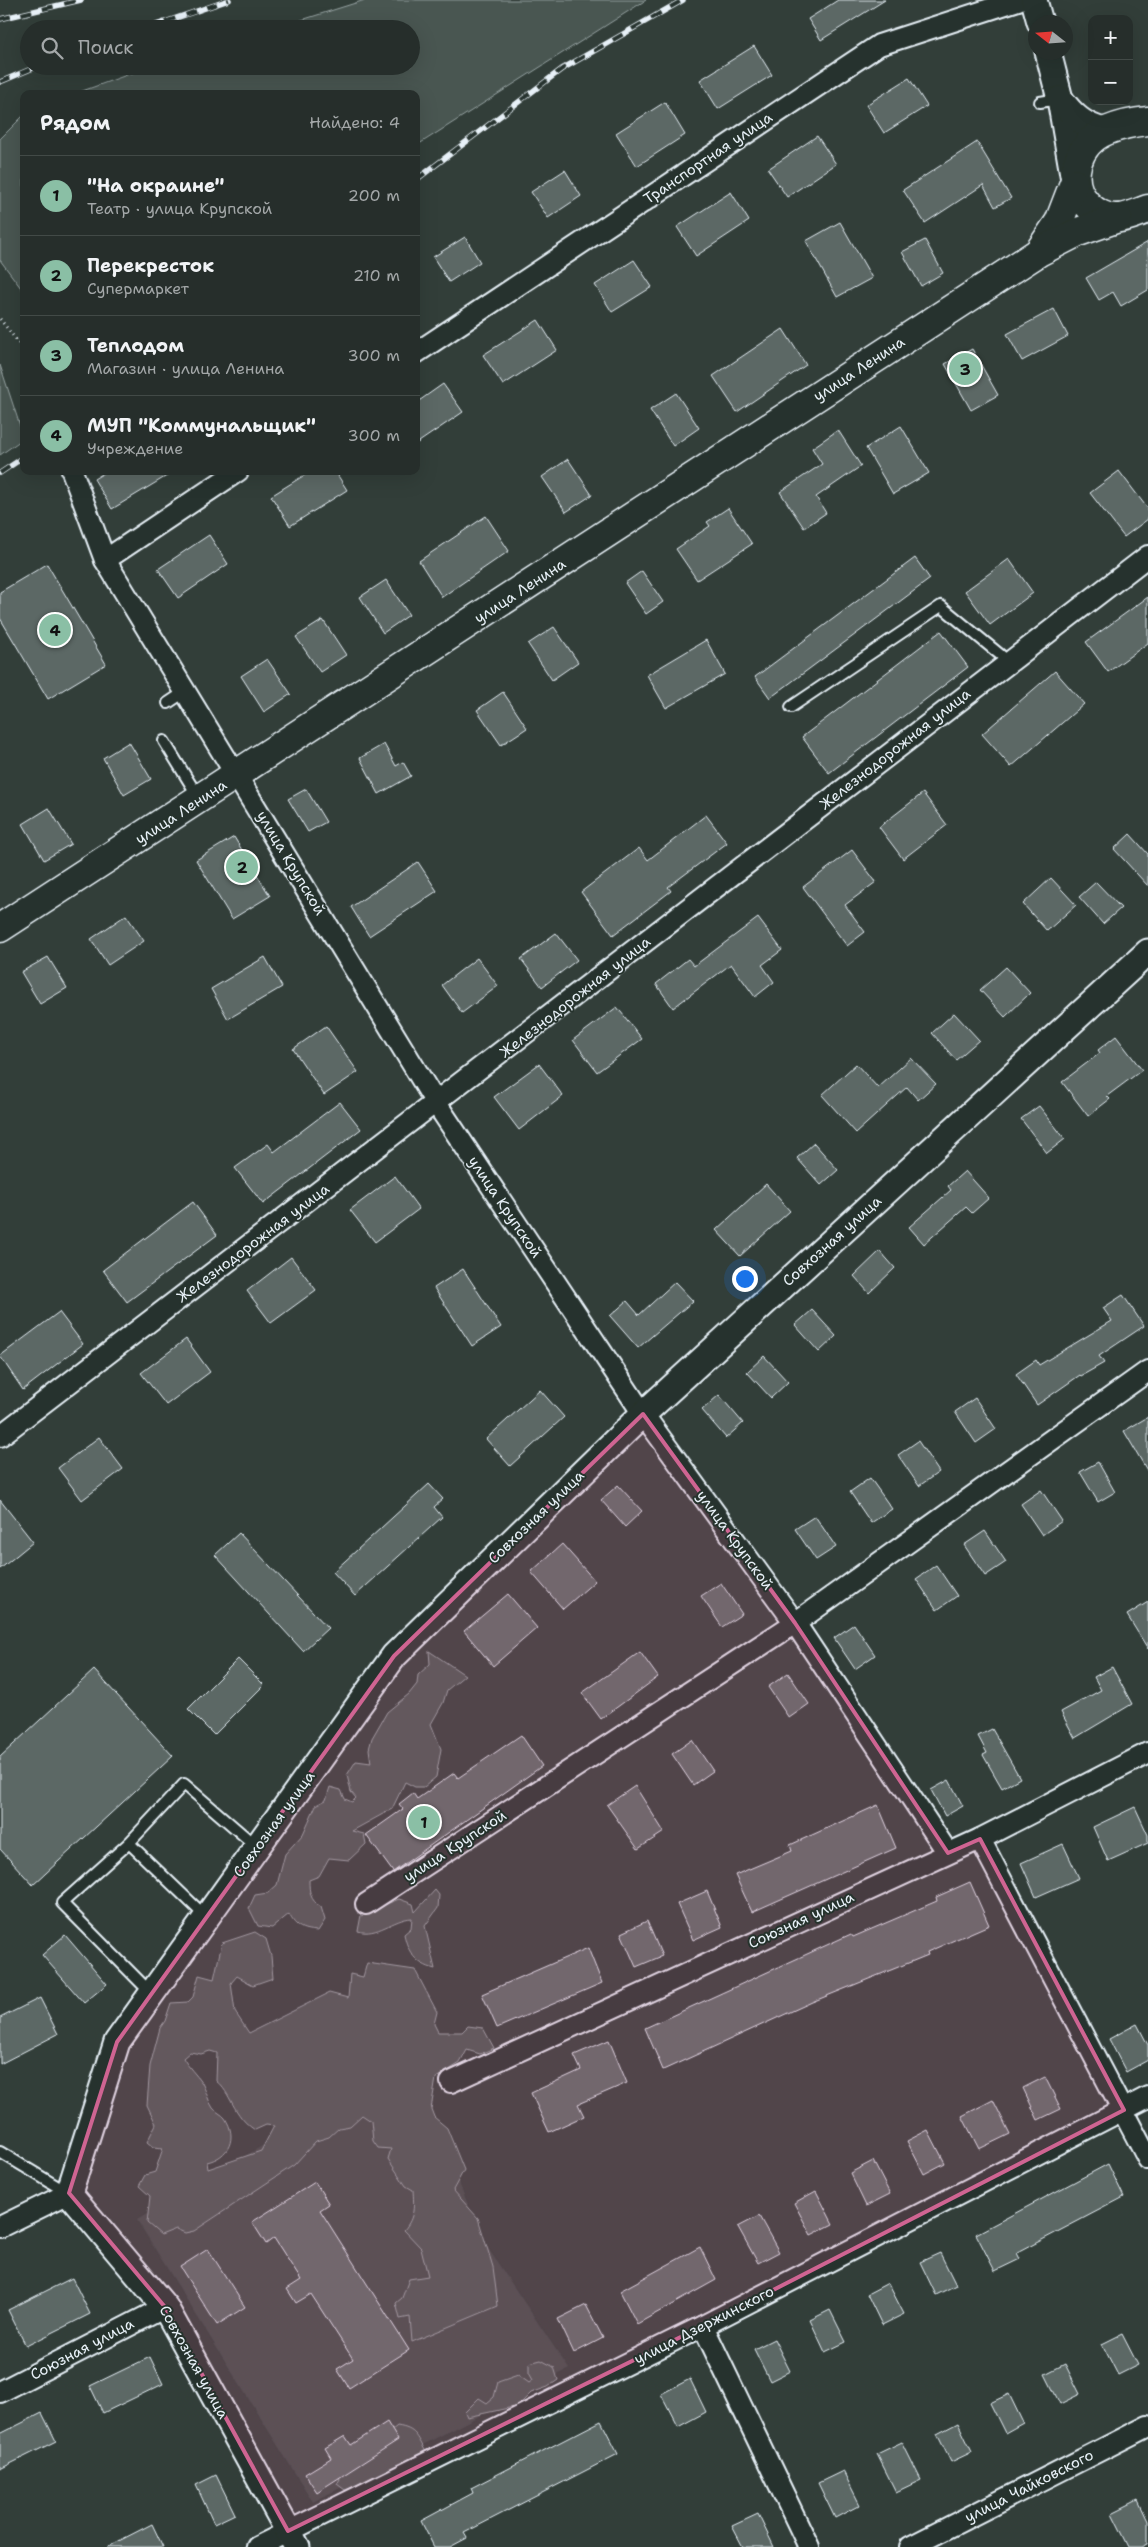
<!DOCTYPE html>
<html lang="ru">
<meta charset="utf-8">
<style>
body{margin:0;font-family:"Shantell Sans",sans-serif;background:#323a37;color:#f1f3f6}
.controls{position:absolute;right:15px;top:15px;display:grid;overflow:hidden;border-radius:10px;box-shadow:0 5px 20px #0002}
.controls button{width:45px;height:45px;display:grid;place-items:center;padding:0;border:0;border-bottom:1px solid #424a47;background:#262e2b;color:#f1f3f6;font:25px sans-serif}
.compass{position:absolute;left:1028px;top:15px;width:45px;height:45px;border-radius:50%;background:#262e2b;box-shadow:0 5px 20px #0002;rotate:287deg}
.you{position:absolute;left:744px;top:1278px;width:18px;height:18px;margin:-12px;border:4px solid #fff;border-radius:50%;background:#1a73e8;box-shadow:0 0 0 8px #1a73e833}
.badge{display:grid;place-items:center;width:32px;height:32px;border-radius:50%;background:#8abfa5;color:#111;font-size:16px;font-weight:700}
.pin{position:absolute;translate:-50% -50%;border:2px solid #fff;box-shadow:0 1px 5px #0006}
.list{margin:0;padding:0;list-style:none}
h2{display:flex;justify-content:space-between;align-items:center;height:65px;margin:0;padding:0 20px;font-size:21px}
h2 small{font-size:16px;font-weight:400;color:#a4a8a9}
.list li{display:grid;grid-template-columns:32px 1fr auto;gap:15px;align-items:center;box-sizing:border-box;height:80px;padding:0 20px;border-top:1px solid #424a47}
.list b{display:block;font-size:19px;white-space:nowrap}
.list p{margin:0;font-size:16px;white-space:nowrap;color:#a4a8a9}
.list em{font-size:16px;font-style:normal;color:#a4a8a9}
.icon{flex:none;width:28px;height:28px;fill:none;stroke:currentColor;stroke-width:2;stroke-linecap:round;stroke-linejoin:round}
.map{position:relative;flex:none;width:1148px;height:2547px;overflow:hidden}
.search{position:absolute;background:#262e2b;box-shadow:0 5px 20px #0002;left:20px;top:20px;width:400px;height:55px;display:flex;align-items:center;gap:12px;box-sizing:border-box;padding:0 18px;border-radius:28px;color:#a4a8a9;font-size:19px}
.panel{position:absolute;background:#262e2b;box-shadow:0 5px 20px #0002;left:20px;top:90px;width:400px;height:385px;border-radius:10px}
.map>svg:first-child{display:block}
.built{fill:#3f4b46}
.green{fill:#495651;stroke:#98a4a4;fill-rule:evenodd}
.building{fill:#5c6865;stroke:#e8f1f8}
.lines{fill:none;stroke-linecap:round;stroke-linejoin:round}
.service-casing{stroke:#e8f1f8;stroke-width:14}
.minor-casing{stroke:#e8f1f8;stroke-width:24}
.tertiary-casing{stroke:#e8f1f8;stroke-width:29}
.secondary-casing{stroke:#e8f1f8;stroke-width:31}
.path{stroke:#e8f1f8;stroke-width:3;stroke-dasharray:1 4;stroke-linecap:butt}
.service{stroke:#26332d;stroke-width:10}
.minor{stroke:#26332d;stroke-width:20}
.tertiary{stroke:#26332d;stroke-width:25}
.secondary{stroke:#26332d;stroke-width:28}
.rail-casing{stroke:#e8f1f8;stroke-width:5.5}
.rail{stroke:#26332d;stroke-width:4;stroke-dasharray:11;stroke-linecap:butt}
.marked{fill:#cf6492;fill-opacity:0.2;stroke:#cf6492;stroke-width:4;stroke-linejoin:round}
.labels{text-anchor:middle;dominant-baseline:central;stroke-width:4;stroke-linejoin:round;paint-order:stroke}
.street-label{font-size:15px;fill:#e8f1f8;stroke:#26332d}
</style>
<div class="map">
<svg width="1148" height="2547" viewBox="0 0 1148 2547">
<rect width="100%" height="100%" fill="#323e39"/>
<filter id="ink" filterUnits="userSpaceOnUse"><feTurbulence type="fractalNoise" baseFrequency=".02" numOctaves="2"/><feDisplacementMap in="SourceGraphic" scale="10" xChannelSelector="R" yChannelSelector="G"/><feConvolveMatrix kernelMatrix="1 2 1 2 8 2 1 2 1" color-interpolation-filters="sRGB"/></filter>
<g filter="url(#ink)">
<polygon class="built" points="404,2062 432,2120 485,2244 569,2369 313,2502 137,2220"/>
<g class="green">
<polygon points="365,0 646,0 416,146 416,94 74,94 152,66 411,66 411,29 273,29"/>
<polygon points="24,115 24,292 0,260 0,139"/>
<polygon points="0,365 24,438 0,455"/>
<path d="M429,1651L465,1675L447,1690L443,1703L431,1724L441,1749L436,1777L424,1787H415L405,1782L392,1809L352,1831L364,1834L366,1844L349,1860L329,1858L319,1876L309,1880C309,1892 310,1900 321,1907L325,1920L318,1931C303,1930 296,1928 289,1914L272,1928L258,1926L249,1908L255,1895L268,1893L277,1885L285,1854L303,1834L316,1805L326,1800L330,1787L341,1790L345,1799L352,1802L356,1798L351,1792L347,1775L356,1761L371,1763L369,1749L372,1738L387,1712L409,1694L417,1684L418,1675L430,1664Z"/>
<path d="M435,1890L439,1895L438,1908L425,1926L435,1969C416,1964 408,1953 404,1934L411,1928L412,1918C393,1919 377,1937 358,1931L362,1910L377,1908L399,1899L413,1904L415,1912Z"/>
<path d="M255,1932L266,1939L271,1956L273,1978L253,1985L237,1976L231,1983L235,2012L249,2033L329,1993L348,1998L350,1974L363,1977L367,1963L415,1970L437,2012L434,2024L438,2032H462L468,2026L483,2028L494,2048L480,2054L467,2050L460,2063L436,2078L431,2109L434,2117L447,2128L464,2170L453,2190L478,2218L493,2267L498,2306L412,2342L410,2317L400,2319L396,2303L402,2298L409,2279L428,2276L421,2248L404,2230C415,2217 414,2206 413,2190L406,2186L388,2159L391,2149L378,2148L373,2141L371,2121L362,2115L350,2126L339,2128L329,2137L316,2141L294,2165L194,2231L185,2233L176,2229L161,2235L147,2223L150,2196L139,2186L145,2175L155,2172L163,2148L153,2147L147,2142L156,2124L147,2105L150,2066L160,2028L165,2021L171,2003L188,2002L193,1997L199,1975L214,1979L222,1943ZM210,2051L217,2053L216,2081C232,2093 232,2115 255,2130L266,2125L274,2126L261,2151L208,2169L207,2162C229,2157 238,2138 225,2118C222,2114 216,2112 213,2108C208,2101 206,2090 202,2083C196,2074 188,2067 183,2058L190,2052L201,2054Z"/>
<polygon points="541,2360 554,2367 558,2380 548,2387 531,2393 518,2406 467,2417 465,2412 479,2398 487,2403 494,2397 498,2382 518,2375 529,2383 533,2380 529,2373 529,2363"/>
<path d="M397,2426C416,2429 417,2436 426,2452L413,2464L345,2490L337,2484L340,2479L333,2469L366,2452Z"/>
</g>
<g class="building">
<polygon points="838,0 885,0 821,40 808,19"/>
<polygon points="754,46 772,75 718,109 700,80"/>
<polygon points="909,78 927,106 884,133 866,105"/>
<polygon points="665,102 685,135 637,166 616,133"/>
<polygon points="817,136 836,164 787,197 768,169"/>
<polygon points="977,142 1011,198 995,207 983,185 925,223 903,190"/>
<polygon points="565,170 581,196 548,218 531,192"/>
<polygon points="731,192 749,221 696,256 677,227"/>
<polygon points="840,222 872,278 837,297 806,241"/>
<polygon points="465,237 480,262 449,282 433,257"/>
<polygon points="925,240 943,273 921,286 902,252"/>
<polygon points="1148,242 1148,290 1121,306 1113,292 1099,300 1086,278"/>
<polygon points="634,260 652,287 612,312 595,285"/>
<polygon points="1054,309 1068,336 1022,361 1007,334"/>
<polygon points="538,320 557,350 503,385 483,355"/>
<polygon points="783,329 806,365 737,412 713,376"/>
<polygon points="972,349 998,395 971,410 945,364"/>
<polygon points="443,384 463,412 416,444 416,403"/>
<polygon points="676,393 699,428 673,446 650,410"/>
<polygon points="901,426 929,473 893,494 866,448"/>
<polygon points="838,430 861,466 816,497 826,513 804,528 780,492 822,464 812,448"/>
<polygon points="568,459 592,495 566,512 542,477"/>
<polygon points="107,471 175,471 112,509 94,479"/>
<polygon points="311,471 335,471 347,490 290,526 271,496"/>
<polygon points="1119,471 1148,509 1148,519 1124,537 1090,493"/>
<polygon points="728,508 752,544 697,580 676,549 710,526 707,522"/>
<polygon points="486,516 509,551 442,597 419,561"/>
<polygon points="209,535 228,564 178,598 158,569"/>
<polygon points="915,558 930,579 770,698 755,677"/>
<polygon points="1009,559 1033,593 990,625 965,591"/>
<polygon points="47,564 106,664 48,699 0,618 0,592"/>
<polygon points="642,571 663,602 646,614 625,583"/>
<polygon points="386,580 409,615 383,633 360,597"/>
<polygon points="1148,597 1148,643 1108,672 1086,642"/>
<polygon points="323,620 346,655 320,672 296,637"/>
<polygon points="554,627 578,662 552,680 528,644"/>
<polygon points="941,631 968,667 829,773 802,737"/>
<polygon points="706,640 725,674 666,708 647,675"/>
<polygon points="267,659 291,694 264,712 241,676"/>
<polygon points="1055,671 1084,704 1011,767 982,734"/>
<polygon points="503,692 527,728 501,745 477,710"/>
<polygon points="129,742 151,779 124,795 103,758"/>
<polygon points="384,744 396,766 403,762 411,776 379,794 360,758"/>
<polygon points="306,789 326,822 308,832 288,799"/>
<polygon points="923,793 947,825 903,859 879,827"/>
<polygon points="49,808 71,844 44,860 23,824"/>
<polygon points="706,815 727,843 668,887 671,891 613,935 581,892 639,848 648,860"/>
<polygon points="1130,834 1148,854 1148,886 1114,849"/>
<polygon points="234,837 270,896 232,919 196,860"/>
<polygon points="852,850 876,882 845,905 865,932 847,946 803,887"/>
<polygon points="418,862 437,891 369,936 351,907"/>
<polygon points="1051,878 1076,905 1047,931 1023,904"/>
<polygon points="1096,882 1121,908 1103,924 1079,897"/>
<polygon points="126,915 144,941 108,965 91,939"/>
<polygon points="758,918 782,950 762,965 774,982 755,997 731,964 673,1008 656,984 688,959 694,966"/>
<polygon points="556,933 577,960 542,987 521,959"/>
<polygon points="48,957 67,988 40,1004 21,972"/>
<polygon points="265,957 282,987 228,1019 211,989"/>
<polygon points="477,958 498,986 462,1013 442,985"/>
<polygon points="1006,967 1030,993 1005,1017 980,990"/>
<polygon points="617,1007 642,1039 597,1072 573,1040"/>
<polygon points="954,1013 979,1040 956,1060 932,1033"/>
<polygon points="326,1026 358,1072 324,1095 293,1049"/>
<polygon points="1116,1036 1142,1070 1107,1096 1110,1099 1088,1116 1062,1082 1100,1053 1098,1050"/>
<polygon points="911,1058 936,1084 918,1100 907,1087 856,1133 822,1095 856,1064 878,1088"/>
<polygon points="539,1064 563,1096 519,1130 494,1097"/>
<polygon points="340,1102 361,1129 263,1204 235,1168 268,1144 274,1152"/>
<polygon points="1039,1106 1065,1139 1047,1153 1021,1119"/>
<polygon points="814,1143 838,1170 821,1185 797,1158"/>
<polygon points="965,1171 989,1198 972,1213 966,1207 924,1244 909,1227 951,1190 948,1186"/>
<polygon points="395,1176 419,1209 375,1242 350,1210"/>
<polygon points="766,1184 790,1211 740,1256 716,1230"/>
<polygon points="193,1202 217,1235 127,1302 103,1270"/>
<polygon points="880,1251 895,1268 869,1293 854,1276"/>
<polygon points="291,1257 316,1290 271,1323 247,1291"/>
<polygon points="463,1269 501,1327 472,1346 434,1288"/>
<polygon points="675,1282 693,1301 638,1348 610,1316 627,1301 639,1315"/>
<polygon points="1123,1295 1144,1326 1099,1356 1104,1363 1081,1376 1080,1375 1037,1405 1016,1374 1036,1360 1039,1365 1112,1321 1103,1308"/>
<polygon points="812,1310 836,1336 819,1352 795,1325"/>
<polygon points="59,1312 83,1344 23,1390 0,1356"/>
<polygon points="186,1339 210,1372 166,1405 141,1373"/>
<polygon points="764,1356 788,1382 771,1398 747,1372"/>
<polygon points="540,1390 564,1417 510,1466 486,1439"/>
<polygon points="719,1395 743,1423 726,1438 702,1410"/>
<polygon points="975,1398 996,1429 976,1443 955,1412"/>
<polygon points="1148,1417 1148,1472 1124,1431"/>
<polygon points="99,1437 123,1469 82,1500 58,1468"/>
<polygon points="918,1441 939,1472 919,1486 898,1455"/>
<polygon points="1098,1462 1115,1492 1098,1502 1080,1472"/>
<polygon points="870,1478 892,1509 871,1523 850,1492"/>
<polygon points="429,1484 443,1499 434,1507 442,1517 355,1596 333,1572"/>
<polygon points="618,1485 642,1511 625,1527 601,1500"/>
<polygon points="1041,1490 1062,1521 1042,1535 1021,1504"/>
<polygon points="0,1500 33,1542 0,1569"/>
<polygon points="815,1516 836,1547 816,1560 795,1529"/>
<polygon points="985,1531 1006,1562 985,1576 964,1545"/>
<polygon points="239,1533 328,1628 303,1651 215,1555"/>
<polygon points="562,1544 595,1581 563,1609 531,1572"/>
<polygon points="936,1565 957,1596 937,1610 916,1579"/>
<polygon points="721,1583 742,1614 722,1627 701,1596"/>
<polygon points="508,1594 537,1628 493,1666 464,1631"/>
<polygon points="1148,1602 1148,1649 1127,1615"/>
<polygon points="854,1624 875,1655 855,1669 834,1638"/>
<polygon points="640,1652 658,1677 601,1719 582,1693"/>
<polygon points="238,1659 264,1685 214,1735 188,1709"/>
<polygon points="1112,1667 1132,1704 1075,1738 1061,1712 1101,1690 1094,1677"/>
<polygon points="94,1670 173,1756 33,1885 0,1849 0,1757"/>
<polygon points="788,1673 809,1704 789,1718 768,1687"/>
<polygon points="992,1729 1020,1778 1002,1788 983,1755 987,1753 978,1736"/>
<polygon points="521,1735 542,1766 393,1872 366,1835 403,1809 399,1804 413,1793 417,1799 454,1773 458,1778"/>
<polygon points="692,1740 713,1771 693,1785 672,1754"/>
<polygon points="949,1780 963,1806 945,1816 931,1790"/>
<polygon points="635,1786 664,1832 638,1849 607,1805"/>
<polygon points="878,1805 896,1848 752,1912 735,1875 792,1851 790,1845"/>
<polygon points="1135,1807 1148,1835 1148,1843 1108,1861 1093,1827"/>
<polygon points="1063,1844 1079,1878 1036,1897 1021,1863"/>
<polygon points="970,1882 989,1925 927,1952 928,1955 812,2002 663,2070 645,2028 851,1934 853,1937 937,1901 936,1897"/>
<polygon points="707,1891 722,1927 693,1940 677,1904"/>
<polygon points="647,1921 662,1956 636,1967 621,1933"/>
<polygon points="65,1935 107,1984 84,2003 42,1955"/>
<polygon points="588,1948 602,1983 497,2028 482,1994"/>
<polygon points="40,1998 58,2034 0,2064 0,2018"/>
<polygon points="1137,2024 1148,2045 1148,2060 1126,2072 1109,2039"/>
<polygon points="609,2040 627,2083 578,2104 584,2116 549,2132 531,2093 581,2070 574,2055"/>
<polygon points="1045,2077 1061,2109 1038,2120 1023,2088"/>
<polygon points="993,2100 1010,2134 979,2149 962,2116"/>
<polygon points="928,2130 945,2163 924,2174 907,2141"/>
<polygon points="873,2161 890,2194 866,2206 850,2173"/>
<polygon points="1108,2164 1124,2197 1017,2253 1020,2259 995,2271 976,2234"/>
<polygon points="315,2182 329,2204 320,2210 409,2350 349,2388 337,2369 353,2359 311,2294 296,2303 287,2289 301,2280 274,2238 266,2244 252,2222"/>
<polygon points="816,2191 833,2224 811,2235 794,2203"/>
<polygon points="759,2216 779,2252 758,2263 738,2227"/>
<polygon points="700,2247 716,2280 637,2324 620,2291"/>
<polygon points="208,2249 245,2307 217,2325 180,2267"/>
<polygon points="940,2253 956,2285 936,2295 920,2262"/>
<polygon points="72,2278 90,2314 26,2346 8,2310"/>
<polygon points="888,2283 904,2314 882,2325 867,2294"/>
<polygon points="586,2305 603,2338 574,2353 558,2319"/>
<polygon points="830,2310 846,2342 825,2352 810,2320"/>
<polygon points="1122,2334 1138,2365 1118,2375 1102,2344"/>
<polygon points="774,2339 790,2371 770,2381 754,2349"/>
<polygon points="150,2357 163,2384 103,2413 90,2386"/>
<polygon points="1065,2364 1080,2394 1060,2404 1045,2374"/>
<polygon points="690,2379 706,2412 678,2427 661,2394"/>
<polygon points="1009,2394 1023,2423 1005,2433 990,2403"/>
<polygon points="42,2413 56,2441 0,2469 0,2434"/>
<polygon points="601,2421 618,2454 464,2533 467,2538 450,2547 434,2547 421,2521 473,2493 471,2488"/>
<polygon points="387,2422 398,2440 317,2492 305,2474 331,2458 325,2448 345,2436 351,2445"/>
<polygon points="958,2423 972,2452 951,2462 937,2434"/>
<polygon points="902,2442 921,2480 896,2492 877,2454"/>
<polygon points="843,2471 860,2505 835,2518 818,2483"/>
<polygon points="216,2475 235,2514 214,2524 196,2485"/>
<polygon points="1138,2500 1148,2521 1148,2544 1142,2547 1129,2547 1112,2513"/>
<polygon points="758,2514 774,2547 743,2547 732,2526"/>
<polygon points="152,2524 163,2547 107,2547"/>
</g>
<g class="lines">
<defs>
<g id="service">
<polyline points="1040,102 1059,99"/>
<polyline points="168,703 186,691"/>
<polyline points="791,707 941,606 1009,662"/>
<polyline points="164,741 199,798"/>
<polyline points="129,1843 206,1917"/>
<polyline points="151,1993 62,1903 129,1843 184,1784 257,1847"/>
<polyline points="0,2152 68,2193"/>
</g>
<g id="minor">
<polyline points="416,353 879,45 1018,0"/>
<polyline points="72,471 105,560 436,1103 643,1414 795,1623 948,1853"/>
<polyline points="105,560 238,471"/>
<polyline points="0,1436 1148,556"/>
<polyline points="980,1839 1148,2159"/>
<polyline points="366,1904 795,1623 1148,1371"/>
<polyline points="451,2082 980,1839 1148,1753"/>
<polyline points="0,2227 69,2193"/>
<polyline points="703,2326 809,2547"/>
<polyline points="0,2392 165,2307"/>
<polyline points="257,2547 703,2326 1148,2097"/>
<polyline points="910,2547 1148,2426"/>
</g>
<g id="tertiary">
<polyline points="1034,0 1040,22"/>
<polyline points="1048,52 1060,99 1074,180"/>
<path d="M1060,99C1072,115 1084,127 1105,131"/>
<polyline points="297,2547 165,2307 69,2193 117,2042 394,1656 643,1414 1148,952"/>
</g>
<g id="secondary">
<path d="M1148,121C1135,122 1118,126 1106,131C1077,143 1065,181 1087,204C1094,212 1107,219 1118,218C1127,218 1139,212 1148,209"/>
<polyline points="1040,250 1059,222 1074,183"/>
<polyline points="0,928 1039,252 1078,232 1118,218"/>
</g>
</defs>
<use href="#service" class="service-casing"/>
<use href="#minor" class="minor-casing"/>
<use href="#tertiary" class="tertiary-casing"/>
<use href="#secondary" class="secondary-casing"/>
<polyline class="path" points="0,319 24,350"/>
<use href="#service" class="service"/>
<use href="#minor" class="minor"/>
<use href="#tertiary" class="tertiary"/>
<use href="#secondary" class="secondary"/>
<defs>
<g id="rail">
<polyline points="0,19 81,0"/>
<polyline points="144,29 229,0"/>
<polyline points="0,82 38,66"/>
<polyline points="416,180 562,69 683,0"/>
<polyline points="0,473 24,457"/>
</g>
</defs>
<use href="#rail" class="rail-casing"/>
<use href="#rail" class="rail"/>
</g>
</g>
<path class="marked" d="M643,1414L795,1623L948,1853L980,1839L1124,2110L703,2326L288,2531L165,2307L69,2193L117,2042L394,1656Z"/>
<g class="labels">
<g class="street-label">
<text transform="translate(708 158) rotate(-34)">Транспортная улица</text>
<text transform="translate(859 369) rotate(-33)">улица Ленина</text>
<text transform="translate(520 591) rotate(-33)">улица Ленина</text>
<text transform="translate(895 749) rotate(-38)">Железнодорожная улица</text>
<text transform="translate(181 812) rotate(-33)">улица Ленина</text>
<text transform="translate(291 863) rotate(59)">улица Крупской</text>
<text transform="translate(575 997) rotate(-38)">Железнодорожная улица</text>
<text transform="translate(505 1207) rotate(56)">улица Крупской</text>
<text transform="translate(832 1241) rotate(-42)">Совхозная улица</text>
<text transform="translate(253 1243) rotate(-37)">Железнодорожная улица</text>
<text transform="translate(536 1517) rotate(-44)">Совхозная улица</text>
<text transform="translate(735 1540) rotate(54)">улица Крупской</text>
<text transform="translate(274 1824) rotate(-54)">Совхозная улица</text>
<text transform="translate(455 1846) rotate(-33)">улица Крупской</text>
<text transform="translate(801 1920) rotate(-25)">Союзная улица</text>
<text transform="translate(704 2325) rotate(-27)">улица Дзержинского</text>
<text transform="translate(82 2349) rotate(-28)">Союзная улица</text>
<text transform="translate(194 2362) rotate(61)">Совхозная улица</text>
<text transform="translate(1029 2486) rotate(-27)">улица Чайковского</text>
</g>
</g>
</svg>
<div class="controls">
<button>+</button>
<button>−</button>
</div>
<svg class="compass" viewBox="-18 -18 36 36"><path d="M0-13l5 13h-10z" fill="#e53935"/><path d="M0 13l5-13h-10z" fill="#a4a8a9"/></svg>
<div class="you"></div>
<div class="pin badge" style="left:424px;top:1822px">1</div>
<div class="pin badge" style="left:242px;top:867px">2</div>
<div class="pin badge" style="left:965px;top:369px">3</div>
<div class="pin badge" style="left:55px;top:630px">4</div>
<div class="search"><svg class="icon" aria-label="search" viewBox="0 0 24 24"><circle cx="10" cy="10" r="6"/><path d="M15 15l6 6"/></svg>Поиск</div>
<section class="panel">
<h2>Рядом<small>Найдено: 4</small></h2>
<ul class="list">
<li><span class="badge">1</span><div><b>&quot;На окраине&quot;</b><p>Театр · улица Крупской</p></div><em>200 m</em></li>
<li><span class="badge">2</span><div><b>Перекресток</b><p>Супермаркет</p></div><em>210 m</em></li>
<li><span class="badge">3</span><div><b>Теплодом</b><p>Магазин · улица Ленина</p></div><em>300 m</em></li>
<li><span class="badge">4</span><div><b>МУП &quot;Коммунальщик&quot;</b><p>Учреждение</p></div><em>300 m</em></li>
</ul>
</section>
</div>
